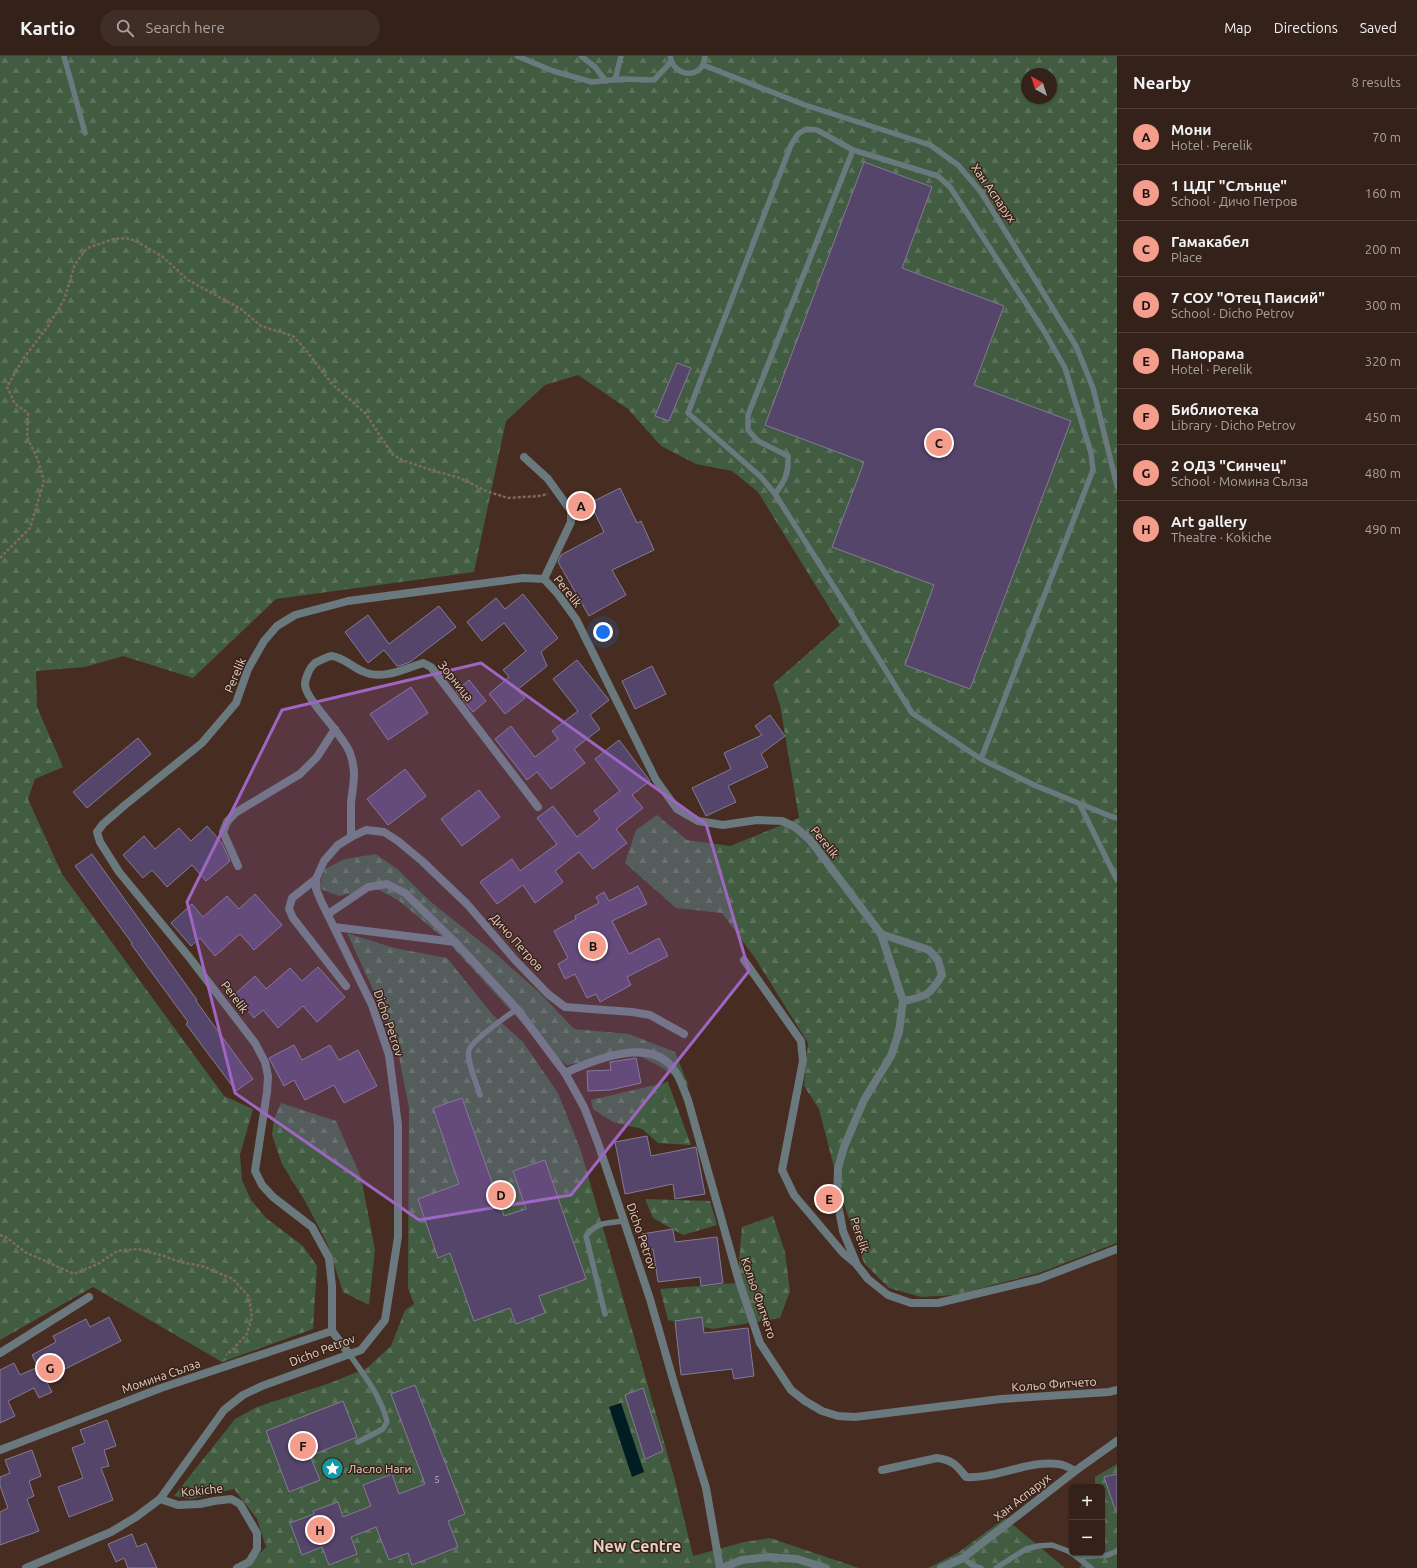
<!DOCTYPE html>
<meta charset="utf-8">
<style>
body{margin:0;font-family:Ubuntu,sans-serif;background:#3f2e26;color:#f1f3f6}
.controls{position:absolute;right:12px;bottom:12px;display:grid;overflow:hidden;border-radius:6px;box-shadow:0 1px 3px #0004}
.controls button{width:36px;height:36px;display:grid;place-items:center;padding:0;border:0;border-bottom:1px solid #4e3e38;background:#342119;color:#f1f3f6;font:20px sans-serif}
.compass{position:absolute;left:1021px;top:12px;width:36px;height:36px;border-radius:50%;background:#342119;box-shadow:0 1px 3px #0004;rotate:321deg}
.you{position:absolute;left:603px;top:576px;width:14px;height:14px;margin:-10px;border:3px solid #fff;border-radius:50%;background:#1a73e8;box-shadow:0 0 0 6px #1a73e833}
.badge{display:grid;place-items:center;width:26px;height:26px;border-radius:50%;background:#f49d8c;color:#111;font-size:13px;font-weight:700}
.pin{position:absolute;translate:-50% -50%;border:2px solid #fff;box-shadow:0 1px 4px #0006}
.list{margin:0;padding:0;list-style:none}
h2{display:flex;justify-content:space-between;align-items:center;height:52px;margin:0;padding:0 16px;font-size:17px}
h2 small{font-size:13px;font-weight:400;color:#a9a3a2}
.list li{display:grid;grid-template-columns:26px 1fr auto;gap:12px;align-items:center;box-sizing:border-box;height:56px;padding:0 16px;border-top:1px solid #4e3e38}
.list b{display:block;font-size:15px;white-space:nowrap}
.list p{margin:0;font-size:13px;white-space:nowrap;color:#a9a3a2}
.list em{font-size:13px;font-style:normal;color:#a9a3a2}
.icon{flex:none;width:22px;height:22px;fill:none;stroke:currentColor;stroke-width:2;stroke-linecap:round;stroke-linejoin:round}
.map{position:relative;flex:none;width:1117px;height:1512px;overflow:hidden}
header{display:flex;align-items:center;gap:24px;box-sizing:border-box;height:56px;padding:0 20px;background:#342119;border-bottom:1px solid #4e3e38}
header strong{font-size:19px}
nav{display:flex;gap:22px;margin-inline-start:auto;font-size:14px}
.search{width:280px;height:36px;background:#3f2e26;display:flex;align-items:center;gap:10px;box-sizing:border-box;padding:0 14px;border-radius:22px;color:#a9a3a2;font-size:15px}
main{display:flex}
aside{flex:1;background:#342119}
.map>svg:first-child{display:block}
.forest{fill:url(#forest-firs);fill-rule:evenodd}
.water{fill:#001d22}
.building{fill:#55456a;stroke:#857a95}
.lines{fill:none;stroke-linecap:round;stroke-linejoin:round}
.path{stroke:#806960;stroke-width:2.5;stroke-dasharray:3 2;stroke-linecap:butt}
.service{stroke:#69797d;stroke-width:5.5}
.minor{stroke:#69797d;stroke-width:8}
.marked{fill:#9f65c2;fill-opacity:0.2;stroke:#9f65c2;stroke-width:3;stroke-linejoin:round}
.labels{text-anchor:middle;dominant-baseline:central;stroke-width:3;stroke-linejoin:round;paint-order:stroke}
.number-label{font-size:10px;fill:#bfadb1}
.street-label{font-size:12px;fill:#e2d0c9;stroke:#3b2217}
.poi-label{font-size:12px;fill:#e2d0c9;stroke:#3b2217;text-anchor:start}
.district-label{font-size:16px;font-weight:bold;fill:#e2d0c9;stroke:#3b2217}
</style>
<header>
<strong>Kartio</strong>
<div class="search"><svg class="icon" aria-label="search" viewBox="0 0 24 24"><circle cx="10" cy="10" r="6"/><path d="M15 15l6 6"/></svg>Search here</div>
<nav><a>Map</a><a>Directions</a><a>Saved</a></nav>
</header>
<main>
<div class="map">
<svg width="1117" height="1512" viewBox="0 0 1117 1512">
<defs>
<pattern id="forest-firs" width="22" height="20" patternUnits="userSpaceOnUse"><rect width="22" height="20" fill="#425c42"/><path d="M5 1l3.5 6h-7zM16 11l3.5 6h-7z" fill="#5d725c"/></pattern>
</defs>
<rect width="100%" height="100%" fill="#462c21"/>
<g class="forest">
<path d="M0,0H1117V1187L1039,1217L955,1239L921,1241L889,1232L864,1207L841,1139L819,1053L804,1030L808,987L755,902L722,857L676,852L625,807L636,774L657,759L687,784L730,790L799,762L780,649L773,628L840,569L758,436L732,415L696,408L661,390L628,353L578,319L545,329L506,365L474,516L276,543L193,622L123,600L85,611L36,615L37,651L63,711L35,723L28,743L62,818L224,1040L253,1053L240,1099L242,1124L251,1144L266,1162L303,1190L317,1210L313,1273L222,1306L93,1231L0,1284ZM1027,18H1051V42H1027Z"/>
<polygon points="376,798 397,813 431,846 496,898 540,937 574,973 629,978 675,996 689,1031 661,1011 634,997 567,1009 543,990 447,885 398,844 375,832 339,840 318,832 325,813 345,803"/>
<polygon points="347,877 394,892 447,902 493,959 523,986 558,1037 581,1095 674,1421 693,1500 744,1486 770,1482 859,1512 245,1512 266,1491 257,1463 234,1433 191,1443 174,1440 235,1363 257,1351 330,1327 367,1312 391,1290 405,1254 414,1248 408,1232 409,1052 395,981"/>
<polygon points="668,1026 691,1089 658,1087 642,1073 613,1066 593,1053 591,1044"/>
<polygon points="281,1047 336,1065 361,1121 375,1194 369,1249 343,1236 327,1187 305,1145 282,1108 272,1079 274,1063"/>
<polygon points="645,1143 710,1145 717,1169 683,1179 653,1162"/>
<polygon points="773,1160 785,1196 790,1235 780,1262 713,1273 668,1264 660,1233 737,1227 742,1171"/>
<polygon points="1117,1408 1117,1512 1080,1512 1085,1497 1102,1497 1102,1431 1095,1431 1095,1421"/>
<polygon points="1005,1462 1065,1512 928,1512 959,1496"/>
</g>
<polygon class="water" points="621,1347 644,1416 632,1421 609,1351"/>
<g class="building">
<polygon points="864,106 932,131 902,212 1004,250 974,329 1071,365 970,633 905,609 934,529 832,491 864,406 765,369"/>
<polygon points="677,307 691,312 669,365 655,360"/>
<polygon points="620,432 637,467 641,465 654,494 612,514 626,539 589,560 558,506 561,499 604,476 590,447"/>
<polygon points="523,538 558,582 541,596 547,610 517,634 525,642 505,658 489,638 509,621 503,614 526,595 504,567 482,585 467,566 496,542 505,553"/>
<polygon points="439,550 456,571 410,606 399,610 397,610 384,594 368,607 345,576 368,559 389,588"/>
<polygon points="577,604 609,644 590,659 600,673 574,693 585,707 551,733 537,716 527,724 495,683 511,670 535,701 558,683 552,675 578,655 553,623"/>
<polygon points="652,610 666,638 635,653 622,625"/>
<polygon points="469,624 486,645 473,656 456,635"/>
<polygon points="411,631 428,657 388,684 370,658"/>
<polygon points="770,659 785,680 761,698 768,711 728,730 736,746 706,760 692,732 731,713 724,697 762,679 755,670"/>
<polygon points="138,682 151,698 87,752 73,736"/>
<polygon points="619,684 650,725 632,739 643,752 616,773 627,787 593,813 579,796 555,815 563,826 535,847 523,829 497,848 480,826 512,803 520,815 557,788 537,762 553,750 577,781 600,763 594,755 620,735 595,703"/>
<polygon points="405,713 426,740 388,769 367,743"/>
<polygon points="479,734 500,761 462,790 441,763"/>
<polygon points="207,770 222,787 230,805 206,825 192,809 167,831 152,814 143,822 123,799 144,780 155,793 179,772 191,785"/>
<polygon points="92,798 197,944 196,945 253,1023 236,1035 186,968 188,966 131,888 132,887 75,810"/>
<polygon points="638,830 647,848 612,865 629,898 659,882 668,900 627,921 631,929 600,946 596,938 587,942 575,918 565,923 558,908 568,902 554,875 576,863 575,860 599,847 596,841 604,836 609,845"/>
<polygon points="255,838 282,869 254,894 240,878 215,900 200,882 191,890 171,867 192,848 203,861 227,840 239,853"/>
<polygon points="318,911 345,941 317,966 303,950 278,972 263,954 254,962 234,939 255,920 266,933 290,912 302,925"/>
<polygon points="294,989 302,1004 330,989 339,1004 358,994 377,1030 344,1047 334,1029 305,1044 294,1024 284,1030 269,1002"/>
<polygon points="636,1002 641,1027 610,1034 588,1035 587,1015 611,1014 610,1006"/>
<polygon points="462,1042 504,1160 526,1153 513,1115 545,1104 586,1223 539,1240 545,1257 516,1268 510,1252 474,1265 450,1197 438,1202 418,1143 459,1128 433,1052"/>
<polygon points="647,1080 651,1100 696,1091 705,1138 675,1143 673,1128 625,1138 615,1086"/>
<polygon points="673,1173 675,1186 717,1181 723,1227 701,1230 700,1221 658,1226 653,1193 644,1194 642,1178"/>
<polygon points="109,1261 121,1285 45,1323 52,1336 39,1342 34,1332 8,1345 15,1360 0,1367 0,1314 14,1307 20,1319 38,1311 32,1299 56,1286 53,1280 86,1263 90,1271"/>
<polygon points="702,1261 704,1277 748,1272 754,1320 734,1323 732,1313 681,1319 675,1265"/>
<polygon points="415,1329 465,1458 448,1465 458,1491 412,1509 408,1497 389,1504 376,1471 351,1481 357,1498 329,1509 322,1491 302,1499 290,1467 314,1458 313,1455 338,1446 343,1461 371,1450 363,1429 392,1418 399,1438 425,1428 391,1338"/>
<polygon points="643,1332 663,1395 645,1403 625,1339"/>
<polygon points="343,1345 357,1381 310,1400 320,1424 289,1436 266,1375"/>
<polygon points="107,1364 116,1390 104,1394 109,1410 101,1412 113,1444 69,1461 58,1431 83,1422 72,1392 85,1387 80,1374"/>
<polygon points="32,1394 41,1420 29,1425 34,1440 27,1443 39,1475 0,1489 0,1456 8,1452 0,1430 0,1421 10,1417 5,1404"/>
<polygon points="1117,1418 1117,1453 1115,1453 1104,1421"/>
<polygon points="132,1478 137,1491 146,1487 157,1512 128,1512 124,1502 116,1506 108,1488"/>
</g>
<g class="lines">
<g class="path">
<polyline points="0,502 30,472 44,425 38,404 27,381 28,357 15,348 7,331 23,303 48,270 64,244 75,208 87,192 114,183 126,182 136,185 163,201 188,224 241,253 261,270 293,280 305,293 332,328 366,358 392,398 402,404 428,413 460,422 486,435 508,442 539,440 548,438"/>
<polyline points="0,1179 6,1181 25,1196 74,1218 98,1208 117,1195 138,1193 161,1199 180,1206 202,1210 233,1223 249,1241 252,1261 247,1278 232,1294 226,1299"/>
</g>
<g class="service">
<polyline points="64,0 85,77"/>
<polyline points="517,0 553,15 592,26 622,23 654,24 671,6"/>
<polyline points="581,0 595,11 606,25"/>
<path d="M670,0C674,23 704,23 705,0"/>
<polyline points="703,9 805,49 930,89 958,109 981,136 1076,290 1093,332 1117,430"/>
<polyline points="615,24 621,0"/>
<path d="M775,438C785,425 789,417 788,400L758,385L748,374V359L853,94"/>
<polyline points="981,703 1093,414 1091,397 1065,312 1044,275 950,131 938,120 853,94 817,74 806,73 798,78 791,89 688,357 761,421 775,438 848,553 912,657 981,703 1034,729 1110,760 1117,762"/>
<polyline points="1080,749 1117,824"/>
<path d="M480,1039C477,1029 466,1003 469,994C472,985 507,960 517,953"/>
<path d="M605,1258L586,1180C596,1166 608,1167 624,1165"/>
<path d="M350,1299C364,1319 382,1342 387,1366L383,1373L358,1386"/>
<polyline points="1077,1501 1091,1512"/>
<polyline points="963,1502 972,1509 981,1512"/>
<polyline points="996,1512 1026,1493 1038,1490 1052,1489 1068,1495 1077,1501 1108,1499 1117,1495"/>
</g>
<g class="minor">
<polyline points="524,401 548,423 571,455 571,466 544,523"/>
<path d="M351,781C351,770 351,759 351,747C353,727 357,717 350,697C342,677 306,644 305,629C305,622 310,611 315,607C320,605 327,600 332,600C342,601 353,611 362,615C381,625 404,613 423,607L431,611L538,751"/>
<polyline points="238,810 223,776 227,766 235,757 300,718 317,701 335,673"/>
<polyline points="316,823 292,842 289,853 293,862 346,930"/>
<polyline points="328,858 368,831 387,828 405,837 455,886 517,953 565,1017 584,1051 598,1087 650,1243 674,1327 706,1432 720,1512"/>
<polyline points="334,871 455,886"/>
<path d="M881,878L929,894L938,904L942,919C930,939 926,941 903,945"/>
<polyline points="744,904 801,985 803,1005 782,1114 794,1139 843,1197 855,1207"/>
<path d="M565,1017C593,1004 648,981 672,1011C680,1020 683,1032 688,1044L738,1222L760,1287L791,1334L805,1345L822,1355L838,1360L855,1361L1001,1343L1109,1336L1117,1334"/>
<polyline points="332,1275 332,1230 329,1202 312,1171 273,1141 262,1129 255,1115 267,1036 268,1020 265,1006 255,987 189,901 119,816 100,786 97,776 103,768 125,749 202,687 236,647 248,613 264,585 277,570 295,559 348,545 523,522 544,523 557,537 576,563 656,724 677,753 698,765 723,769 757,764 782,765 795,771 810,784 881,878 903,945 899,976 891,1000 864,1044 844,1091 838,1112 837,1143 843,1175 857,1209 868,1223 888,1239 911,1247 938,1247 1039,1223 1117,1193"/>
<polyline points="332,1275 350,1299"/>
<polyline points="0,1297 89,1241"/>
<polyline points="0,1394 161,1332 332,1275"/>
<path d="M882,1414L937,1402C953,1404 957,1410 966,1421C998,1423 1027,1404 1058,1408C1063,1408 1070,1412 1075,1415"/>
<polyline points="160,1443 178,1449 200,1448 214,1445 231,1443 240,1448 257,1477 257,1493 249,1506 237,1512"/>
<polyline points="26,1512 111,1476 136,1461 160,1443 224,1354 243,1339 262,1330 361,1294 385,1264 398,1181 398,1069 389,999 372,949 321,845 316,833 316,823 324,805 338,789 351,781 366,774 384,776 398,785 422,805 467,848 515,904 548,938 565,951 632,956 650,959 684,978"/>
<polyline points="722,1512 742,1504 768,1501 797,1503 826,1512"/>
<polyline points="941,1512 963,1502 1075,1415 1117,1385"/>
</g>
</g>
<path class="marked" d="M481,607L706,768L749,915L571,1139L419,1164L235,1037L187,846L282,654Z"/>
<defs>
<symbol id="sight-disc" viewBox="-11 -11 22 22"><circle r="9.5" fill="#0f9aa8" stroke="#3b2217"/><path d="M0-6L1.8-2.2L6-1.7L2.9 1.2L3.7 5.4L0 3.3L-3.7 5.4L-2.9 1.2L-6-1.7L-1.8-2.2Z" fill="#fff"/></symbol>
</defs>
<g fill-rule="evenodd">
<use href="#sight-disc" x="320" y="1400" width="25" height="25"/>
</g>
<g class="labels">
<g class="number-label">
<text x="437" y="1423">5</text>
</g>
<g class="street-label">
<text transform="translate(994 137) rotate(55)">Хан Аспарух</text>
<text transform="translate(568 535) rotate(51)">Perelik</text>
<text transform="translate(235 619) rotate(-67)">Perelik</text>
<text transform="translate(456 625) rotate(51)">Зорница</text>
<text transform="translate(825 786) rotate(51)">Perelik</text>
<text transform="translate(517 886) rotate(48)">Дичо Петров</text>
<text transform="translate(235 941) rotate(53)">Perelik</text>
<text transform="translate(389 967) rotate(71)">Dicho Petrov</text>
<text transform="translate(860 1179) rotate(72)">Perelik</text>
<text transform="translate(642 1180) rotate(71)">Dicho Petrov</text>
<text transform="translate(759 1242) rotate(71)">Кольо Фитчето</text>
<text transform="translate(322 1294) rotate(-21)">Dicho Petrov</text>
<text transform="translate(161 1320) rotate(-19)">Момина Сълза</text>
<text transform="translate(1054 1328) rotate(-4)">Кольо Фитчето</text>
<text transform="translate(202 1434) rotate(-6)">Kokiche</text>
<text transform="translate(1022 1441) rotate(-38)">Хан Аспарух</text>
</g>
<g class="poi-label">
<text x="348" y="1412">Ласло Наги</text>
</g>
<g class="district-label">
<text x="637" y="1490">New Centre</text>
</g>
</g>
</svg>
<div class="controls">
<button>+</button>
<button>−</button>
</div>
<svg class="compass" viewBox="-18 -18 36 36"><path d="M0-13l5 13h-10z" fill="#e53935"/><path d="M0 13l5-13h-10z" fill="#a9a3a2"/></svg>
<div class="you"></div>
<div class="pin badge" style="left:581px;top:450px">A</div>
<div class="pin badge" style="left:593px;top:890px">B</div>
<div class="pin badge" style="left:939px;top:387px">C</div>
<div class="pin badge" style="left:501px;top:1139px">D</div>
<div class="pin badge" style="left:829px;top:1143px">E</div>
<div class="pin badge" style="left:303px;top:1390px">F</div>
<div class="pin badge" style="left:50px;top:1312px">G</div>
<div class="pin badge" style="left:320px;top:1474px">H</div>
</div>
<aside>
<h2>Nearby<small>8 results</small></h2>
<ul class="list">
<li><span class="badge">A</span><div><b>Мони</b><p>Hotel · Perelik</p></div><em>70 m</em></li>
<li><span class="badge">B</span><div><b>1 ЦДГ &quot;Слънце&quot;</b><p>School · Дичо Петров</p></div><em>160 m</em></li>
<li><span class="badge">C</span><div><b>Гамакабел</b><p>Place</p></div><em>200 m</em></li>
<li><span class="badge">D</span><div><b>7 СОУ &quot;Отец Паисий&quot;</b><p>School · Dicho Petrov</p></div><em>300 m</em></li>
<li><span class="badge">E</span><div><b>Панорама</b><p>Hotel · Perelik</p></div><em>320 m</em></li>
<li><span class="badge">F</span><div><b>Библиотека</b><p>Library · Dicho Petrov</p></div><em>450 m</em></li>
<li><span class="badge">G</span><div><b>2 ОДЗ &quot;Синчец&quot;</b><p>School · Момина Сълза</p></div><em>480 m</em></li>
<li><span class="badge">H</span><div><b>Art gallery</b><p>Theatre · Kokiche</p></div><em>490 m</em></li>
</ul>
</aside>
</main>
